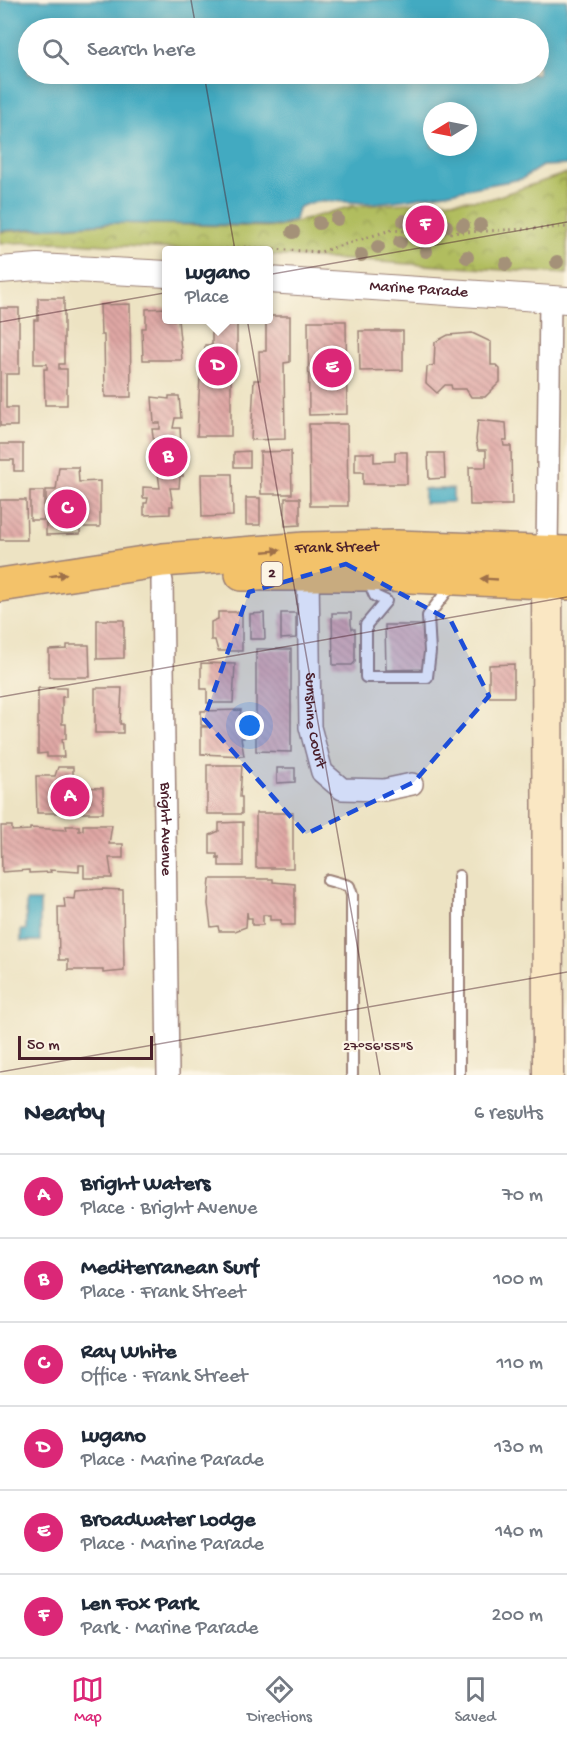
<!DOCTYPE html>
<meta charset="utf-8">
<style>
body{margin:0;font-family:"Gochi Hand",sans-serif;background:#f6f6f7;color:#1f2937}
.compass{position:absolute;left:423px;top:102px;width:54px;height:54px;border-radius:50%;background:#fff;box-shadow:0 3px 15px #0003;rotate:260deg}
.scale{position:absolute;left:18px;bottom:15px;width:135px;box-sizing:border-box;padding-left:6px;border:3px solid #4a1f2b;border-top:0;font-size:16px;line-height:21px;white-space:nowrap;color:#4a1f2b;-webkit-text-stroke:4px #fcf5e5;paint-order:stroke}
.you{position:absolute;left:250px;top:726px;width:21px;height:21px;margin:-15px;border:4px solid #fff;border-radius:50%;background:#1a73e8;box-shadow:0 0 0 9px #1a73e833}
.badge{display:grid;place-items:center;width:39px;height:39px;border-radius:50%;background:#db2777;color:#fff;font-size:20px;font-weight:700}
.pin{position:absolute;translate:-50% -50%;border:3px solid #fff;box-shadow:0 2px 6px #0006}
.popup{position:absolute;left:162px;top:246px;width:111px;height:78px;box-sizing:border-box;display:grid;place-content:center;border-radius:6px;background:#fff;filter:drop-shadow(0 2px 4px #0005);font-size:20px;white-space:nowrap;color:#747a83}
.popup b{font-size:22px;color:#1f2937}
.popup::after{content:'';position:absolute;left:50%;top:100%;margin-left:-12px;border:12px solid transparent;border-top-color:#fff}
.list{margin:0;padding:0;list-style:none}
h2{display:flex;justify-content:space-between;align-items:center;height:78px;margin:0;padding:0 24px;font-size:26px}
h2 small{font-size:20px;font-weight:400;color:#747a83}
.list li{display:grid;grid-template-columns:39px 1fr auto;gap:18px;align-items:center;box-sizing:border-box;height:84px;padding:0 24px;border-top:2px solid #e0e1e3}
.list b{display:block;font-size:22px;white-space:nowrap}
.list p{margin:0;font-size:20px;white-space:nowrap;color:#747a83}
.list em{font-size:20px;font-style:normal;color:#747a83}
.icon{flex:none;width:33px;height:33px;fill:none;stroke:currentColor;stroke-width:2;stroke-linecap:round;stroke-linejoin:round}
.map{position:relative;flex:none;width:567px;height:1075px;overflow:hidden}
.search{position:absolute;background:#fff;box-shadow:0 3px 15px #0003;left:18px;right:18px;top:18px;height:66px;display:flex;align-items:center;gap:15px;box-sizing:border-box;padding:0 21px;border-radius:33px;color:#747a83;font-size:22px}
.sheet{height:582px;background:#fff}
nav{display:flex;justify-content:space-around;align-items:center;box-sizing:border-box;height:84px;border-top:2px solid #e0e1e3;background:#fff;font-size:16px;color:#747a83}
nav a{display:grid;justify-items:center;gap:3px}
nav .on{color:#db2777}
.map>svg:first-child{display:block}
.park{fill:url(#park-crowns);stroke:#7e6e45;stroke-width:1.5}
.water{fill:#42aac1;stroke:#466476;stroke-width:1.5;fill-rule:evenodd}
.building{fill:url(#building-back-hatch)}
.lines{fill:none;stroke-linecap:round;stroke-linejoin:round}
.service-casing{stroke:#9c8177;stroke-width:14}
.minor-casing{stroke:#9c8177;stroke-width:24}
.tertiary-casing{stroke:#9c8177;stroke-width:28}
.secondary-casing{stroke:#9c8177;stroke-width:33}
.trunk-casing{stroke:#9c8177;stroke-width:36}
.path{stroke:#9c8177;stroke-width:3;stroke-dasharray:1.5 4.5;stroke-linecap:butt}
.service{stroke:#fff;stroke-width:10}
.minor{stroke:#fff;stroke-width:21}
.tertiary{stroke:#fff;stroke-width:26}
.secondary{stroke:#fae7c3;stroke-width:30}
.trunk{stroke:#f3c26a;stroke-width:33}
.tree{fill:#a49178}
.oneway{fill:#9e704a}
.marked{fill:#1d4ed8;fill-opacity:0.2;stroke:#1d4ed8;stroke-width:4.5;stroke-dasharray:12 8;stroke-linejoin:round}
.ticks{fill:none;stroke:#4a1f2b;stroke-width:1.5;stroke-opacity:0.45}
.labels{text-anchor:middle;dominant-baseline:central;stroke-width:4.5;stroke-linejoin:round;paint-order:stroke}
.shield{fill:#fcf5e5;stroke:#7f5f63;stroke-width:1.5}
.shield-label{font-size:15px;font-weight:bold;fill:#4a1f2b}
.street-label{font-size:16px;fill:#4a1f2b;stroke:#fcf5e5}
.ticks-label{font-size:15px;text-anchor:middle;fill:#4a1f2b;stroke:#fcf5e5;stroke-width:4.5;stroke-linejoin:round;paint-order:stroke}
</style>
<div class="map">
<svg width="567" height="1075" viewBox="0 0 567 1075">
<defs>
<pattern id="park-crowns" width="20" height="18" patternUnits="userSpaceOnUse" patternTransform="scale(1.5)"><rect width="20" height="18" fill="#b1bd5f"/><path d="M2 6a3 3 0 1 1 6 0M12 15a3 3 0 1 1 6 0" fill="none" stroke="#92994f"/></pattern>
<pattern id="building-back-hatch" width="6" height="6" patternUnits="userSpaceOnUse" patternTransform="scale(1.5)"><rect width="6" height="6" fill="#e0a8a5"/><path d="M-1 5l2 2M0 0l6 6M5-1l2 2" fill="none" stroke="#b88887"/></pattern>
</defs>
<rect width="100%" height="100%" fill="#fcf5e5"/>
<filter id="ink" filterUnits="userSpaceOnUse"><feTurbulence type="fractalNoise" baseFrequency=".0167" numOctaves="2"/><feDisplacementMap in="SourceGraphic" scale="12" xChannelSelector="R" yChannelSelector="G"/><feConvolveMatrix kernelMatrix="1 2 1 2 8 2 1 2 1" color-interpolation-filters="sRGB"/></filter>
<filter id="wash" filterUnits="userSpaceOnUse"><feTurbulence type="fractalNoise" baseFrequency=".008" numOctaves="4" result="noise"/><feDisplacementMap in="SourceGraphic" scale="24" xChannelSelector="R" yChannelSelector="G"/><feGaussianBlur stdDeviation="1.35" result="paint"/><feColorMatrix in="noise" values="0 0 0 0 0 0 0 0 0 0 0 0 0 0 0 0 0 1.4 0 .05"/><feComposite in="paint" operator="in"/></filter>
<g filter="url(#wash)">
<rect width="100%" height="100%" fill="#ede3c3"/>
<polygon class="park" points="567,173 567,274 269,255 269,250 192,250 57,242 0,243 0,232 115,223 278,227 352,206 490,199"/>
<g class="water">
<path d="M0,0H567V165L542,166L522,179C474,187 424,199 376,203C351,204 320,196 298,208L295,220L278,226L111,223L0,231ZM28,28H538V74H28ZM432,111H468V147H432Z"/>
<polygon points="424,489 453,489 453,502 424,503"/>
<polygon points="26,901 40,901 40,941 21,941 21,930 26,930"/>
</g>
<g id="blocks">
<g class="building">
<polygon points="38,298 64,298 64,364 59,364 59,369 67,369 67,405 45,405 44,369 47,369 47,364 34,364 34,320 38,320"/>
<polygon points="130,304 131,397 105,397 104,335 101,335 100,305"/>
<polygon points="0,308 19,308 19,374 6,374 6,408 17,408 17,426 0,426"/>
<polygon points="167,308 167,320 178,320 182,360 143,360 142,328 146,328 146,309"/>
<polygon points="269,316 290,316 290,362 284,363 285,439 251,440 254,380 260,380 259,351 266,351 266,320 269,320"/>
<polygon points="212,320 237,320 237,357 231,357 231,436 197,436 200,376 205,376 205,345 212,345"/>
<polygon points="308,321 346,321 347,414 309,415"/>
<polygon points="359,331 403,331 403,370 360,371"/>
<polygon points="472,333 491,342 491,365 496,365 500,369 500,382 485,397 471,397 466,389 452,389 451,385 445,385 437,393 426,383 427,367 434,365 435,342 448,335"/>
<polygon points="169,396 179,396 181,418 175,418 173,428 180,428 183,476 180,476 179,488 170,488 173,506 170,506 170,514 144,515 144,503 147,503 148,498 143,498 143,487 160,488 152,429 160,429 160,423 154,423 152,397 169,399"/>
<polygon points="478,420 506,423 507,440 503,440 504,446 511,446 512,505 470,505 469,467 486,467 486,450 478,450 476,440"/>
<polygon points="309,424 347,424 348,506 310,506"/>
<polygon points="0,444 23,444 23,471 14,471 14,460 0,460"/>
<polygon points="250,451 250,467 234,467 234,452"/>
<polygon points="291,451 292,494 261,494 260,452"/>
<polygon points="395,452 407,452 407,484 363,484 363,472 355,472 355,453 374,453 374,462 395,461"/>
<polygon points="428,453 444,453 445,478 429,479"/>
<polygon points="59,467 78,467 79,482 100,481 100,527 80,527 80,534 46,535 46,490 56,490"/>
<polygon points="201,474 232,474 233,516 202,517"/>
<rect x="30" y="491" width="14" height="29"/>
<rect x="246" y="498" width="14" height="27"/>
<polygon points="285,498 300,498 300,525 285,526"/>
<polygon points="0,500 26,500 27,540 0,540"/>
<polygon points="218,612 242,612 242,651 218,651 215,640 211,640 211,622 218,619"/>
<polygon points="264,613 265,639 250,639 250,614"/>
<polygon points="281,613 296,613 296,638 281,639"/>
<polygon points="332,613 351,613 351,624 352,629 355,629 355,662 352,665 333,665"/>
<polygon points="97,620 124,620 124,658 97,659"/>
<polygon points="385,625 427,625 427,669 386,670"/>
<polygon points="67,645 89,645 90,677 49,677 49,650 67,649"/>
<polygon points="256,649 291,649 291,752 256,751"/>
<polygon points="201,663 235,664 233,703 207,703 207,689 201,689"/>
<polygon points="514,664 514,697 489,697 489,665"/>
<polygon points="38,688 66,688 66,697 62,697 62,724 66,724 66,739 62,739 64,757 47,757 47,753 38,754"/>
<polygon points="95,688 122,688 120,724 123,724 123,733 95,733"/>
<polygon points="241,710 240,715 244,715 244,738 241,738 244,756 201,754 201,727 211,727 201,725 201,711"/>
<polygon points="207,765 242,765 240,797 242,797 242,814 207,814"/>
<polygon points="58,767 73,767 73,787 103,788 103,813 37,813 36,776 55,776"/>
<polygon points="277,768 295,768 295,782 277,783"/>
<rect x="256" y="813" width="37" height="55"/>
<polygon points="243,822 243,866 219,866 219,857 217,858 217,854 210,854 210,835 219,831 219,823"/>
<polygon points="83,825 112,825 109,844 123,844 123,858 109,858 112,878 84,878 84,865 79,865 79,872 50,870 51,872 29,873 29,870 2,872 1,826 12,826 12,831 30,830 30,828 67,830 66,826 79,826 79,831 83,830"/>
<polygon points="210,879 273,879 273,882 295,884 295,925 281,925 281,920 270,920 270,915 263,915 263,925 252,925 252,918 248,918 247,912 246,927 235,931 219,931 218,926 211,927 208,904"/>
<polygon points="102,889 123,890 124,971 103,973 103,970 68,970 68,960 59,960 58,907 65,907 64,898 74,899 75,891"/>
</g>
</g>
</g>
<g filter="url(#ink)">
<use href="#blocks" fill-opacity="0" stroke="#9c8177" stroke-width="1.5"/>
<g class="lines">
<defs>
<g id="service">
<polyline points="367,578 375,596 386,601 366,625 366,677 427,677 430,652 428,616 453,583"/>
<polyline points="459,876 459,1075"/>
<polyline points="328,880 349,886 352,895 352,1075"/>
</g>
<g id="minor">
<polyline points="547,553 550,300"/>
<path id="s1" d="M308,573L310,727L322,772L342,789L384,790L412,784"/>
<path id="s2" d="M162,581L168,1075"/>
</g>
<g id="tertiary">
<polyline points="0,270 38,267 167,274"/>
<path id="s3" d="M269,280L567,300"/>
</g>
<polyline id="secondary" points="547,559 548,1075"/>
<g id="trunk">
<polyline points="242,574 365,574 567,583"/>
<path id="s4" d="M0,585L163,560L305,549L397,547L567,553"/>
</g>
</defs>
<use href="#service" class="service-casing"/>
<use href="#minor" class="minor-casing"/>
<use href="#tertiary" class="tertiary-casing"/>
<use href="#secondary" class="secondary-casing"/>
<use href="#trunk" class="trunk-casing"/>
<polyline class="path" points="214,250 242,247 320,252 391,230 445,233 567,227"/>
<use href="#service" class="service"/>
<use href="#minor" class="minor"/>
<use href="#tertiary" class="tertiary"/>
<use href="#secondary" class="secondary"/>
<use href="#trunk" class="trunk"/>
</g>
<g class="tree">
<circle cx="337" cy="219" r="7"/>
<circle cx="404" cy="221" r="7"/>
<circle cx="319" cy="223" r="7"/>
<circle cx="425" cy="224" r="7"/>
<circle cx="463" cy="225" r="7"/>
<circle cx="480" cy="225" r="7"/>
<circle cx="446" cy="226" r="7"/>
<circle cx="293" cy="232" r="7"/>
<circle cx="400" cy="242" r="7"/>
<circle cx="378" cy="247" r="7"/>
<circle cx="426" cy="251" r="7"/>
<circle cx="361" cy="255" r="7"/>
<circle cx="467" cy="257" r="7"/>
<circle cx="557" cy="262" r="7"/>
<circle cx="506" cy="264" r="7"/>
</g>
<defs><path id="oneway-solid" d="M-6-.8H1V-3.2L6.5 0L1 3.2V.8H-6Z" transform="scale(1.5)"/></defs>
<g class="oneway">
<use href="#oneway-solid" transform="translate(272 551) rotate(-5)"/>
<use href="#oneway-solid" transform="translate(58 575) rotate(-9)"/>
<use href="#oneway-solid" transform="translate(489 579) rotate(-177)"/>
</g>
</g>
<path class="marked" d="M346,564L451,621L489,696L414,782L306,834L204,719L249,592Z"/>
<path class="ticks" d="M191,0L196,28M204,74L380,1075M0,322L567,222M0,697L567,597M0,1072L567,972"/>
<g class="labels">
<rect class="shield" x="261.5" y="562" width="21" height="24" rx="4.5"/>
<g class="shield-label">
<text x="272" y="574">2</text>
</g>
<g class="street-label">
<text stroke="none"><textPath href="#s3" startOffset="150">Marine Parade</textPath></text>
<text stroke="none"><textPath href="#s4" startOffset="339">Frank Street</textPath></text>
<text stroke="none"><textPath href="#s1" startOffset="148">Sunshine Court</textPath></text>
<text stroke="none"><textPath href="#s2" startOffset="248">Bright Avenue</textPath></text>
</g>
</g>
<g class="ticks-label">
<text x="378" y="1050">27°56'55"S</text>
</g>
</svg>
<svg class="compass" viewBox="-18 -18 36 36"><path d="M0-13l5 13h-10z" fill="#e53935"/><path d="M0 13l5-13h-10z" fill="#747a83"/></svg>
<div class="scale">50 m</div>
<div class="you"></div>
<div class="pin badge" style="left:70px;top:797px">A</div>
<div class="pin badge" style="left:168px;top:457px">B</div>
<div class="pin badge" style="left:67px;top:509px">C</div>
<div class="pin badge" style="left:218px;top:366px">D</div>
<div class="popup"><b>Lugano</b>Place</div>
<div class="pin badge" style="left:332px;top:368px">E</div>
<div class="pin badge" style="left:425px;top:225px">F</div>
<div class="search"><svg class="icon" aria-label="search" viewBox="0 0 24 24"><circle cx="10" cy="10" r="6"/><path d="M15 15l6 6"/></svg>Search here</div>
</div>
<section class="sheet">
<h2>Nearby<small>6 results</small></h2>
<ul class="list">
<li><span class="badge">A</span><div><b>Bright Waters</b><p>Place · Bright Avenue</p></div><em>70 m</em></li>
<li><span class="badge">B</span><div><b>Mediterranean Surf</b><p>Place · Frank Street</p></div><em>100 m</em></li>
<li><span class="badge">C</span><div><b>Ray White</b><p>Office · Frank Street</p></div><em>110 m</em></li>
<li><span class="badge">D</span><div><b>Lugano</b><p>Place · Marine Parade</p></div><em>130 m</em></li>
<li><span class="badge">E</span><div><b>Broadwater Lodge</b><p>Place · Marine Parade</p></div><em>140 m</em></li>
<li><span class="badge">F</span><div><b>Len Fox Park</b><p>Park · Marine Parade</p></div><em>200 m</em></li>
</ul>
</section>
<nav>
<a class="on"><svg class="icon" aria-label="map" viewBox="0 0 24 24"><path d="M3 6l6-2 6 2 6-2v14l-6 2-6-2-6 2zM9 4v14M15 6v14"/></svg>Map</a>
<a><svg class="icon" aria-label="directions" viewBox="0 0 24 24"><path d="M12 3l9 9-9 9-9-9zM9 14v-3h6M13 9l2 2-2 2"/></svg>Directions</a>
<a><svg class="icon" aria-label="saved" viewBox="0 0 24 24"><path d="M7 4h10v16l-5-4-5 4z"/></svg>Saved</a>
</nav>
